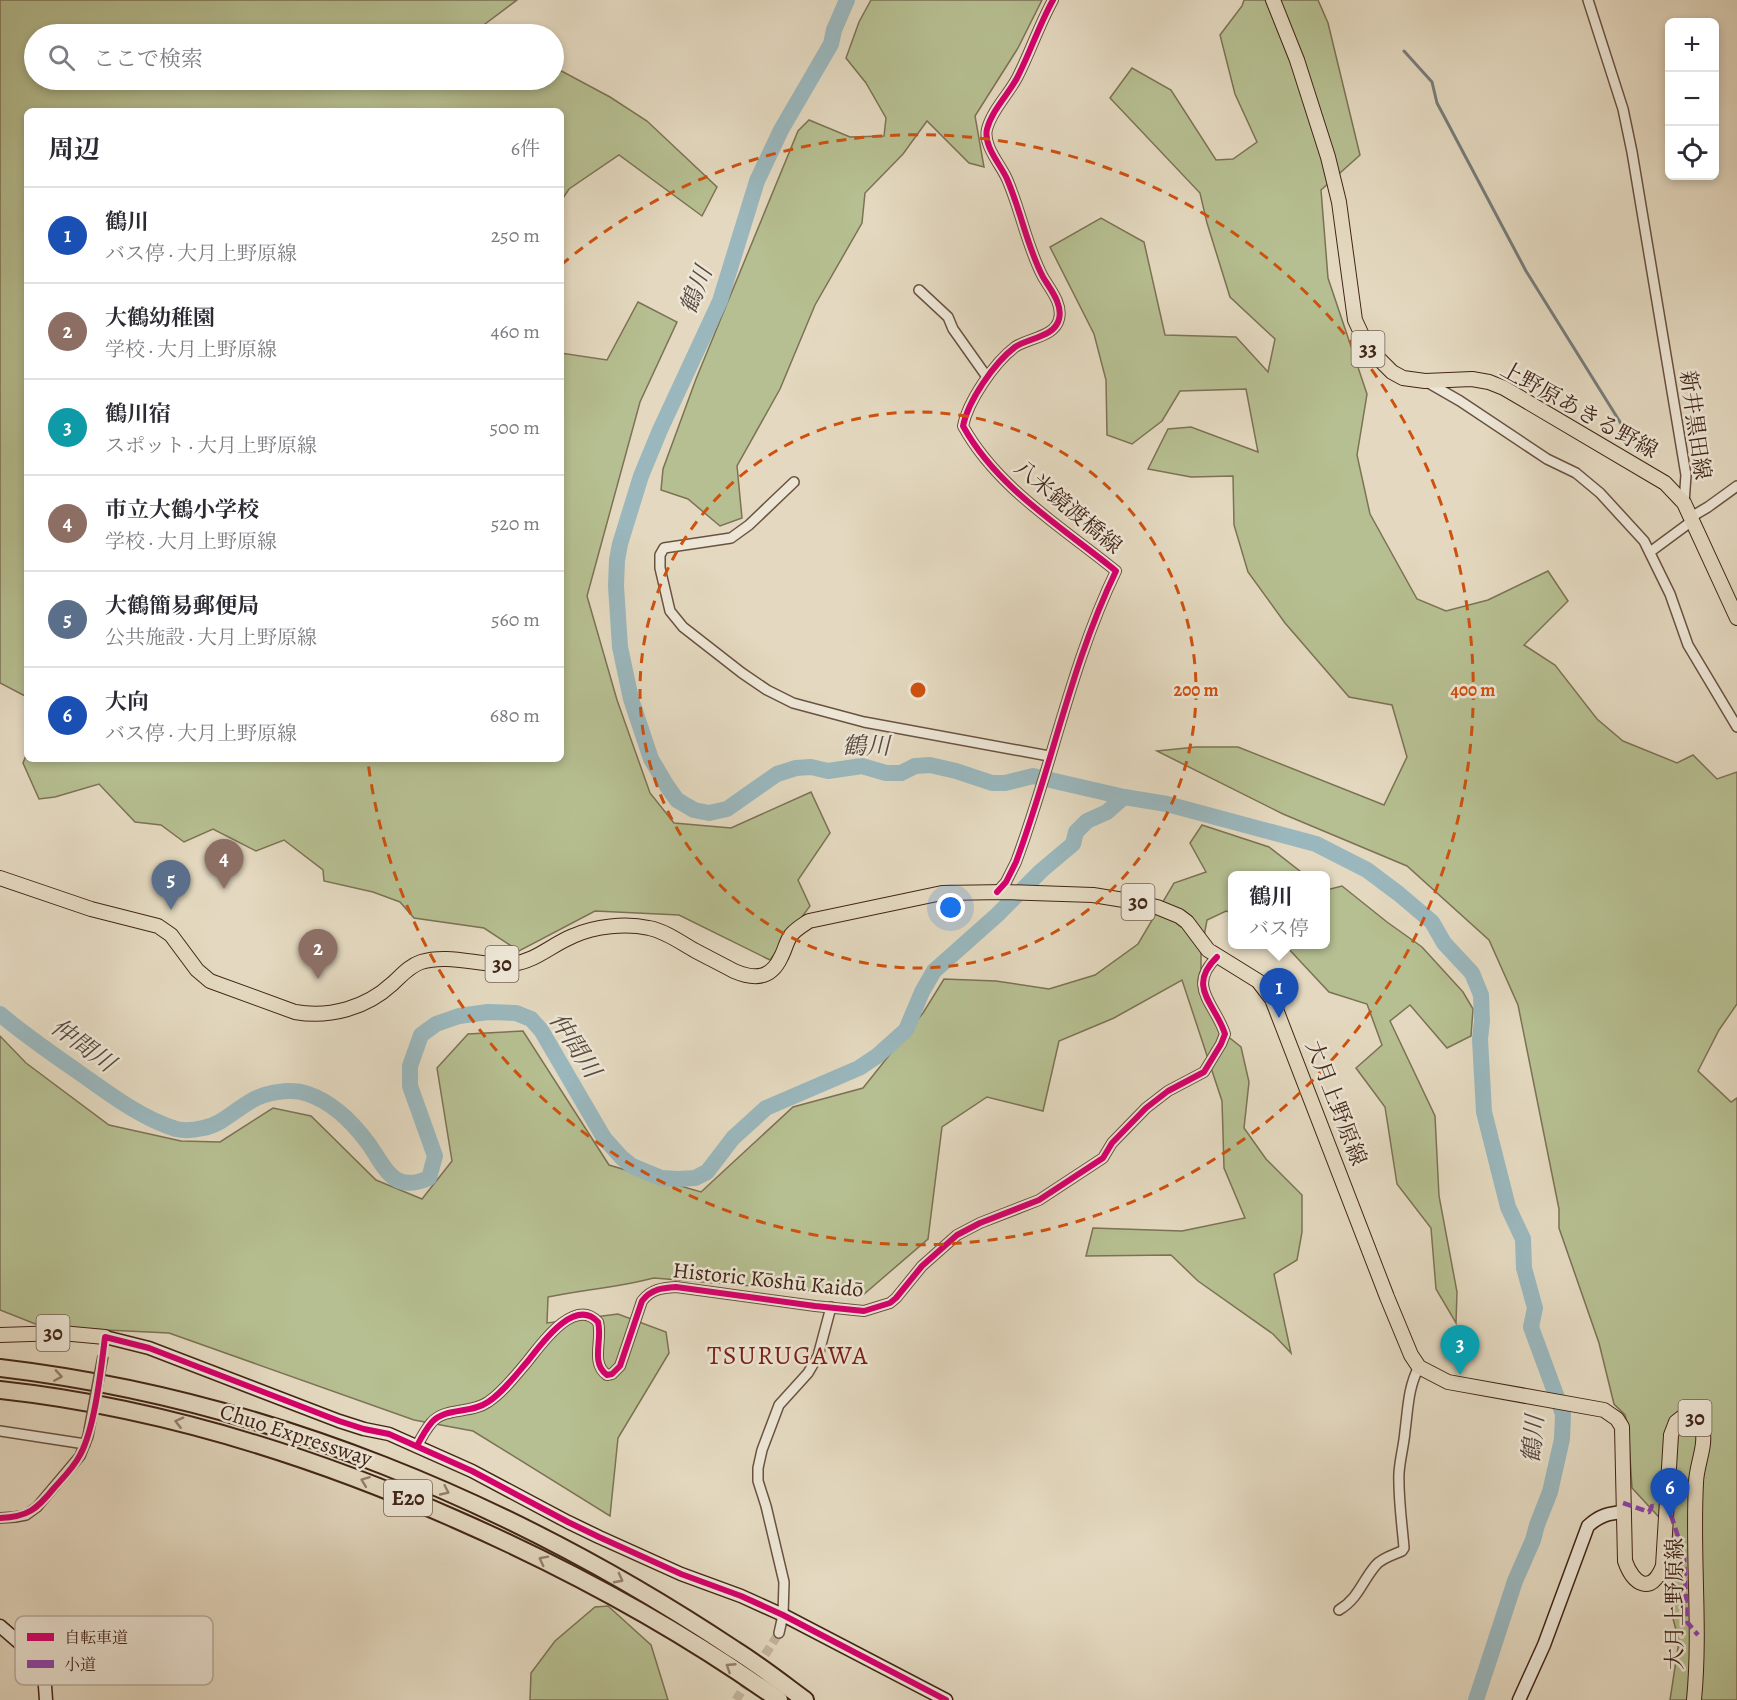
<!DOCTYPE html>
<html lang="ja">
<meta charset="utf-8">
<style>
body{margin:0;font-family:Alegreya,"Noto Serif JP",serif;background:#f7f7f7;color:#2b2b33}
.controls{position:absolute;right:18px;top:18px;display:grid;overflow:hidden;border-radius:9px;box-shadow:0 3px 9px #0003}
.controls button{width:54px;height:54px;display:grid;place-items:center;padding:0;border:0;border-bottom:2px solid #e1e1e2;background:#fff;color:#2b2b33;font:30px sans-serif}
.you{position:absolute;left:951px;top:908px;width:21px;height:21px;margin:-15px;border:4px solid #fff;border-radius:50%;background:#1a73e8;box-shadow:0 0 0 9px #1a73e833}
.badge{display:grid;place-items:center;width:39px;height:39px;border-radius:50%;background:#2563eb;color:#fff;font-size:20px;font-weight:700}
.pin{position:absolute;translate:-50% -50px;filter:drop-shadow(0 2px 3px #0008)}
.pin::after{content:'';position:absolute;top:32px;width:21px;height:18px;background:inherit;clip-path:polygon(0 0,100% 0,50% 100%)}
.popup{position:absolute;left:1228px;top:871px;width:102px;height:78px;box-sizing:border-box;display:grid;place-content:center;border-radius:9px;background:#fff;filter:drop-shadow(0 2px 4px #0005);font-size:20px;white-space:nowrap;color:#7c7c81}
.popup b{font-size:22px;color:#2b2b33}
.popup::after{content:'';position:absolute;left:50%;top:100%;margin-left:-12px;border:12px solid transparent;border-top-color:#fff}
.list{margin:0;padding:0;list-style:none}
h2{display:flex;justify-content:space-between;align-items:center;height:78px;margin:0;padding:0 24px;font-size:26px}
h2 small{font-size:20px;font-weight:400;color:#7c7c81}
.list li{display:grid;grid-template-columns:39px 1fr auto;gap:18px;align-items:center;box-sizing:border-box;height:96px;padding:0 24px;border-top:2px solid #e1e1e2}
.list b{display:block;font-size:22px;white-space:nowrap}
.list p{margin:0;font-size:20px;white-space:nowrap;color:#7c7c81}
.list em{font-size:20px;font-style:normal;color:#7c7c81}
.icon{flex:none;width:33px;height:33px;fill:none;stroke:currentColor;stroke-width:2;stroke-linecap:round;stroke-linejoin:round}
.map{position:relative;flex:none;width:1737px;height:1700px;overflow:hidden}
.search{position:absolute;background:#fff;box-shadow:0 3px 9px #0003;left:24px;top:24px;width:540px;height:66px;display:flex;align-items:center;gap:15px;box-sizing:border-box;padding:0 21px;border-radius:33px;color:#7c7c81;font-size:22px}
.panel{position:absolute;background:#fff;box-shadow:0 3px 9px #0003;left:24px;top:108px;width:540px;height:654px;border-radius:9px}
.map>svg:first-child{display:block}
.green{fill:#b6bf91;stroke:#7c7254;stroke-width:1.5}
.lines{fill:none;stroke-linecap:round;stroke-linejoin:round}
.stream{stroke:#777d7b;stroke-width:3}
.river{stroke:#9ab7bd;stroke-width:16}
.street-tunnel{stroke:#c4b59e;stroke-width:9;stroke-dasharray:9 4.5;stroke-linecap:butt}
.street-casing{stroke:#6a5241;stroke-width:12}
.secondary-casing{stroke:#422517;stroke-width:15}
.primary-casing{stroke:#422517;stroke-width:16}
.highway-casing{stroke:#422517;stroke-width:20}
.street{stroke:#ede6d6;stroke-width:9}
.secondary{stroke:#ede6d6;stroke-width:12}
.primary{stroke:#e4d9c0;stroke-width:14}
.highway{stroke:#e4d9c0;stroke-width:16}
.street-bridge-casing{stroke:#6a5241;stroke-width:12;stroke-linecap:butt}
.street-bridge{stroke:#ede6d6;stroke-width:9}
.quiet{stroke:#8e44ad;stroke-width:4.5;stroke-dasharray:9 4.5;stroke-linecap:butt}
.cycleway-casing{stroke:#ede6d6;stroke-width:10}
.cycleway{stroke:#d6006c;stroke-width:6}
.oneway{stroke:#937f6c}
.ring{fill:none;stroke:#cf510e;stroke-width:3;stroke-dasharray:10 8}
.labels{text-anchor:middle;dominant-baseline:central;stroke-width:5;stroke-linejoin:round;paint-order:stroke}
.shield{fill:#ede6d6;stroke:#755f50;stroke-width:1.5}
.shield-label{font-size:21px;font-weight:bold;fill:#422517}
.street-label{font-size:22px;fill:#422517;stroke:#ede6d6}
.water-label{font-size:24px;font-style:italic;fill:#584a40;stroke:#ede6d6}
.quarter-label{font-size:26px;letter-spacing:1.5px;fill:#7a1f14;stroke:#ede6d6}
.key{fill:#ede6d6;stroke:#baac9d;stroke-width:1.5}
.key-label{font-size:16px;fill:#422517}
.centre{fill:#cf510e;stroke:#ede6d6;stroke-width:3}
.ring-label{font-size:18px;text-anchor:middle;font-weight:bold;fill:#cf510e;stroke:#ede6d6;stroke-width:5;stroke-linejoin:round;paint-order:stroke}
</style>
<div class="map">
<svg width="1737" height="1700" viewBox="0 0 1737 1700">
<rect width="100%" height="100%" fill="#e4d9c0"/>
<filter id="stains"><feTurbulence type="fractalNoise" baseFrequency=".00333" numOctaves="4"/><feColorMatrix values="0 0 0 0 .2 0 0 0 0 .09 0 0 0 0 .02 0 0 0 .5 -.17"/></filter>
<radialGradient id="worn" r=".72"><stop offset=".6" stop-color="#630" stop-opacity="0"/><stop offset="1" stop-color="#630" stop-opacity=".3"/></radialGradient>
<g class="green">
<polygon points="0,0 517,0 481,27 495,34 34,34 34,80 554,80 554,67 610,97 647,121 717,187 702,216 619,155 569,189 561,201 561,111 27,111 27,697 0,683"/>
<polygon points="871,0 1042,0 1018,48 975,116 984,167 969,163 927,121 903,154 865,193 862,223 815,305 780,389 737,466 742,518 720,526 688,499 661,490 663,469 696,379 798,131 809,120 850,137 884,136 886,118 866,83 846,58 859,22"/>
<polygon points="1244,0 1318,0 1328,23 1360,155 1321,190 1328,278 1367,394 1357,455 1370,514 1417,599 1446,611 1488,600 1548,571 1568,601 1524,645 1555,665 1597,719 1623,741 1677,763 1693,755 1717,779 1737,772 1737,1004 1719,1030 1698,1071 1731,1102 1737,1098 1737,1700 1670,1700 1679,1641 1672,1615 1668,1527 1632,1488 1628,1426 1625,1415 1614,1404 1599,1343 1559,1228 1559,1209 1518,1005 1489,940 1407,866 1283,814 1157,751 1196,747 1238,747 1384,805 1407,757 1392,705 1349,697 1285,623 1248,572 1234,525 1233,476 1191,477 1148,469 1168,429 1191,427 1258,452 1246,389 1180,391 1162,421 1132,444 1107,435 1106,380 1094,334 1050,247 1101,218 1144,242 1165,335 1236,337 1268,372 1275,339 1230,297 1207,223 1200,193 1110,98 1132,68 1171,90 1216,160 1233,159 1257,142 1235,94 1220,35 1242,6"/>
<polygon points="638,302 677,322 640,402 587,596 617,700 650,793 674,823 731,828 811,792 830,833 798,880 810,906 770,960 679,915 595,911 519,951 484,928 414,918 400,902 373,892 324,881 323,870 284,840 256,851 213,829 184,842 161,825 135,822 99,784 55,797 39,799 23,763 27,753 27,759 561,759 561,353 607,360"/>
<path d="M1202,825L1269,847L1305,875L1232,876V913L1226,911L1207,920L1201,952V977L1214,1020L1221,1031L1241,1047L1249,1082L1244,1128L1266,1159L1302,1195V1232L1297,1260L1274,1274L1291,1353L1273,1334L1198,1281L1171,1255L1086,1256L1093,1228L1182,1231L1245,1218L1224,1168L1222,1101L1182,980L1114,1018L1059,1041L1043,1111L987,1097L942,1127L928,1239L863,1295L654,1278C619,1287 583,1290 548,1297L547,1323L618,1314L666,1332L669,1353L618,1438L610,1516L473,1431L414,1420L169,1333L43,1327L0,1310V1036L26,1063L109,1125L181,1141L220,1142L273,1108L311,1116L376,1180L422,1199L452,1161L437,1068L468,1034L523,1031L609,1165L701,1192L793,1107L863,1088L923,1013L944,979L996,981L1049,989L1095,975L1138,944L1174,883L1206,872L1190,843Z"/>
<polygon points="1342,886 1387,922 1422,947 1463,992 1473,1009 1471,1036 1447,1048 1410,1005 1390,1021 1435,1116 1439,1196 1457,1292 1456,1323 1436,1289 1431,1228 1397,1184 1385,1107 1356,1068 1382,1045 1367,1004 1329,992 1285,945 1326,944 1326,890"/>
<polygon points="608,1606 651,1645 668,1700 530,1700 531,1673 555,1641 595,1607"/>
</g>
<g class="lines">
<polyline class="stream" points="1404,51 1432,82 1437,103 1445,118 1526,271 1625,430"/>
<g class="river">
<polyline points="847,0 834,30 831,44 781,130 757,181 720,301 660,430 641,476 620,544 617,560 616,586 620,647 631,699 651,759 667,786 677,800 694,810 709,813 727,809 777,774 796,768 811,767 828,771 862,766 886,773 901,773 915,766 930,765 956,771 992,783 1005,783 1033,776 1124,797 1167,804 1316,844 1367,870 1399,894 1432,922 1444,943 1472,973 1481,995 1482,1021 1480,1039 1484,1112 1508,1207 1523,1239 1524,1268 1535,1308 1531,1327 1563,1414 1562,1439 1550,1492 1537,1525 1533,1540 1515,1581 1476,1700"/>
<path d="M0,1014C25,1035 51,1053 77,1071C107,1092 140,1118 176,1129C184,1131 195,1130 203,1128C221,1125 235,1110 251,1101C266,1092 291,1088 308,1094C332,1102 353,1123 368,1143C386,1168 392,1194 429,1178L435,1156L410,1086V1066L421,1035L436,1024L459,1016L488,1012L516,1013L531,1019L541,1030L604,1138L622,1158L632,1166L661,1178L678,1179L695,1178L707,1172L733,1138L766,1108L859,1068L877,1056L906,1030L922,992L934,971L997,915L1041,871L1073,844L1076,832L1087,821L1107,812L1124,797"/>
</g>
<polyline class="street-tunnel" points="736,1700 779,1633"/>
<defs>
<g id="street">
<polyline points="1588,0 1623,109 1632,152 1686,475 1684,503"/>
<polyline points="919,290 948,317 953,329 987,377"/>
<polyline points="1427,382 1460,401 1547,459 1576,473 1600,493 1644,541 1670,594 1688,645 1737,727"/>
<polyline points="794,482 749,525 731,538 664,548 660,555 660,568 670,611 683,627 742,673 767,690 793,703 864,722 1049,756"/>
<polyline points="1691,517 1708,507 1737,486"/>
<polyline points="1650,552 1692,521"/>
<path d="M997,892L1006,882L1016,862C1052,766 1071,664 1116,571C1062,527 997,488 963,426C968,401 994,363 1015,347C1028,338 1055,337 1059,319C1063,304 1050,289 1043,277C1027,247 1021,211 1007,179C1001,165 983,146 987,129C992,110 1008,95 1017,78C1030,53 1039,25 1053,0"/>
<polyline points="0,1431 85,1444"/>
<path d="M417,1446C421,1438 426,1429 432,1422C446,1407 471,1414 488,1402C503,1392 515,1376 527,1362C540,1346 574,1296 598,1322C603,1339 590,1363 607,1375L612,1374L620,1366L642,1301C651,1289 662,1288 676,1287L815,1306L864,1311L890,1303L896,1298L922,1266L957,1235L980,1223L1039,1200L1103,1158L1112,1143L1146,1108L1168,1091L1204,1072L1221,1044L1225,1034C1215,1003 1186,987 1217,957"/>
<polyline points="0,1518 15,1517 26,1515 37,1507 80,1456 88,1436"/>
<path d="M1339,1610C1359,1598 1362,1581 1376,1565C1382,1558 1393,1555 1402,1551L1404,1548C1402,1523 1398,1497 1399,1473C1400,1458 1404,1445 1405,1431C1408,1409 1408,1387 1419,1367"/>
<polyline points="779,1633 783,1615 784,1582 766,1506 758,1481 758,1468 762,1450 779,1405 808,1373 818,1356 831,1307"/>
</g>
<g id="secondary">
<polyline points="105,1337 149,1348 339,1421 364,1429 389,1434 472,1471 568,1522 599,1537 681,1574 741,1596 783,1615 946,1700"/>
<polyline points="0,1626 37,1658 44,1672 46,1700"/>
<path d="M1519,1700L1544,1645L1588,1526C1599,1516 1608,1513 1624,1512"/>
</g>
<g id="primary">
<polyline points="1273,0 1297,60 1328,157 1339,202 1355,320 1368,348 1392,372 1403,378 1425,381 1472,379 1489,382 1504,388 1665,483 1684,503 1737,618"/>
<path d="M0,878L91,909L158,926L171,935L197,970L210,981L295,1012C330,1018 366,1008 392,984C401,976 409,966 421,962C450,953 482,967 512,964C536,961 551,945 573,936C595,926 626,923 649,928C665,931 680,942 694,950C707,957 721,964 734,971C755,980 771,979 781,957C785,950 786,942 791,935C796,929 803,925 809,921L942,893L1005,892L1093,895L1136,902L1157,907L1179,916L1187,922L1208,950L1258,981L1272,999L1387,1297L1411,1355L1419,1367L1448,1382L1604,1410L1617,1419L1622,1427L1625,1561C1633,1584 1651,1596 1663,1566L1671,1435L1676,1422L1685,1415C1693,1417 1699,1420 1702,1428C1707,1445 1696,1466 1696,1483C1692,1555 1701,1628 1694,1700"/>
<polyline points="0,1335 61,1333 105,1337"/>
</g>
<g id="highway">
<path d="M0,1368C264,1399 514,1503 735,1650C759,1665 782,1683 805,1700"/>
<path d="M0,1390C158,1407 310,1455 455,1519C569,1569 678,1628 779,1700"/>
</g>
</defs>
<use href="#street" class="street-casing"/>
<use href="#secondary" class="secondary-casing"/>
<use href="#primary" class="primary-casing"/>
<use href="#highway" class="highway-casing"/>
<use href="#street" class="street"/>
<use href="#secondary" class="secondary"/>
<use href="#primary" class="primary"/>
<use href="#highway" class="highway"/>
<defs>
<polyline id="street-bridge" points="88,1436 103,1356"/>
</defs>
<use href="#street-bridge" class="street-bridge-casing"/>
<use href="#street-bridge" class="street-bridge"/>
<g class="quiet">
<polyline points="1623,1503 1649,1512 1652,1506 1654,1506"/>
<polyline points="1671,1515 1684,1555 1687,1622 1698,1635"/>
</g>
<defs>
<g id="cycleway">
<path d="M997,892L1006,882L1016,862C1052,766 1071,664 1116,571C1062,527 997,488 963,426C968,401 994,363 1015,347C1028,338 1055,337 1059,319C1063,304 1050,289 1043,277C1027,247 1021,211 1007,179C1001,165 983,146 987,129C992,110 1008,95 1017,78C1030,53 1039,25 1053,0"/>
<path d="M417,1446C421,1438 426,1429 432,1422C446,1407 471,1414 488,1402C503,1392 515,1376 527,1362C540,1346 574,1296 598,1322C603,1339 590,1363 607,1375L612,1374L620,1366L642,1301C651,1289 662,1288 676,1287L815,1306L864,1311L890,1303L896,1298L922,1266L957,1235L980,1223L1039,1200L1103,1158L1112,1143L1146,1108L1168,1091L1204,1072L1221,1044L1225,1034C1215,1003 1186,987 1217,957"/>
<path d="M0,1518C28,1517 37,1509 54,1488C63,1478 74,1467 80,1455C95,1428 101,1369 105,1337L149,1348L339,1421L364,1429L389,1434L472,1471L568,1522L599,1537L681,1574L741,1596L783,1615L946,1700"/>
</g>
</defs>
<use href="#cycleway" class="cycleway-casing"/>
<use href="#cycleway" class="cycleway"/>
</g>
<defs><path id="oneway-chevron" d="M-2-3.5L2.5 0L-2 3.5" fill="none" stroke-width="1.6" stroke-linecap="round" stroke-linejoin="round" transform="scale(1.5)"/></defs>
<g class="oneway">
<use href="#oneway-chevron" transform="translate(58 1376) rotate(9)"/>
<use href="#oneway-chevron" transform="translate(179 1422) rotate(-166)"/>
<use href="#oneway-chevron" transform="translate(365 1481) rotate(-159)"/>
<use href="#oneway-chevron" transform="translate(445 1491) rotate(25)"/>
<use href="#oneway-chevron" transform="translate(543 1560) rotate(-153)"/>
<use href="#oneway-chevron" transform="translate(619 1579) rotate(28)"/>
<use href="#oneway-chevron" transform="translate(730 1667) rotate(-147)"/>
</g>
<g class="ring">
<circle cx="918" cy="690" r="278"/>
<path d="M561 265A555 555 0 1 1 368 762"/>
</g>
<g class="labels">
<g class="shield">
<rect x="1351.5" y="331" width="33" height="36" rx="4.5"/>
<rect x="1121.5" y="884" width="33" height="36" rx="4.5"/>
<rect x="485.5" y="946" width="33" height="36" rx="4.5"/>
<rect x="36.5" y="1315" width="33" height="36" rx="4.5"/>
<rect x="1678.5" y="1400" width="33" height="36" rx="4.5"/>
<rect x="384" y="1480" width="48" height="36" rx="4.5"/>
</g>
<g class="shield-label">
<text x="1368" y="349">33</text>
<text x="1138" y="902">30</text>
<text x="502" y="964">30</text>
<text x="53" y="1333">30</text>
<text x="1695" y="1418">30</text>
<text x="408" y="1498">E20</text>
</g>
<g class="street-label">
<text transform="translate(1579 410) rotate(29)">上野原あきる野線</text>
<text transform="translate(1695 425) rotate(82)">新井黒田線</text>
<text transform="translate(1068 507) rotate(40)">八米鏡渡橋線</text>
<text transform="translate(1336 1103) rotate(69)">大月上野原線</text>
<text transform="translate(768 1280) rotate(6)">Historic Kōshū Kaidō</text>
<text transform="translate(296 1435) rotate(18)">Chuo Expressway</text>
<text transform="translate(1675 1604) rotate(-90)">大月上野原線</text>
</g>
<g class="water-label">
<text transform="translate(696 290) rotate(-69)">鶴川</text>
<text x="866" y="746">鶴川</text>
<text transform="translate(83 1045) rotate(36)">仲間川</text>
<text transform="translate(575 1045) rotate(57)">仲間川</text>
<text transform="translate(1533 1439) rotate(-85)">鶴川</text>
</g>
<g class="quarter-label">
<text x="788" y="1355">TSURUGAWA</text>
</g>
</g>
<rect x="15" y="1616" width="198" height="69" rx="9" class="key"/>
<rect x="27" y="1633" width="27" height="8" fill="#d6006c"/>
<rect x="27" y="1660" width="27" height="8" fill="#8e44ad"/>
<g class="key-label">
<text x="64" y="1643">自転車道</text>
<text x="64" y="1670">小道</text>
</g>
<circle cx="918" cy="690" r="9" class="centre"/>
<g class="ring-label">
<text x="1196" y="696">200 m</text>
<text x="1473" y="696">400 m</text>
</g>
<rect width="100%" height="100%" filter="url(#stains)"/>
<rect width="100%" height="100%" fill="url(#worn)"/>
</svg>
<div class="controls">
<button>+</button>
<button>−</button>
<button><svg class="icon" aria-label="locate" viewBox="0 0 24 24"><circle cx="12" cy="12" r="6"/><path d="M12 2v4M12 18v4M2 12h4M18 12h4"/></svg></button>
</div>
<div class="you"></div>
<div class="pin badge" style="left:1279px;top:1018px;background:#1a4fb4">1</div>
<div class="popup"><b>鶴川</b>バス停</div>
<div class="pin badge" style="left:318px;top:979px;background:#8d6e63">2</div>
<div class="pin badge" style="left:1460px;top:1375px;background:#0f9aa8">3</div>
<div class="pin badge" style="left:224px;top:889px;background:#8d6e63">4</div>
<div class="pin badge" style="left:171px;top:910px;background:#5c6f8a">5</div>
<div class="pin badge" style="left:1670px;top:1518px;background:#1a4fb4">6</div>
<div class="search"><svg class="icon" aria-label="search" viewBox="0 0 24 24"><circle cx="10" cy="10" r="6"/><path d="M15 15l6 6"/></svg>ここで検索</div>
<section class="panel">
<h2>周辺<small>6件</small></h2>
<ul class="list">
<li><span class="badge" style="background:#1a4fb4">1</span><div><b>鶴川</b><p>バス停 · 大月上野原線</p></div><em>250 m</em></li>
<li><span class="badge" style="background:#8d6e63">2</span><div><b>大鶴幼稚園</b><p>学校 · 大月上野原線</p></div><em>460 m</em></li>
<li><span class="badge" style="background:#0f9aa8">3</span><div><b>鶴川宿</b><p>スポット · 大月上野原線</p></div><em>500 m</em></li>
<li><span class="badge" style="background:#8d6e63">4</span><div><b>市立大鶴小学校</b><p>学校 · 大月上野原線</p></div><em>520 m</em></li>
<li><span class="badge" style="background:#5c6f8a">5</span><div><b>大鶴簡易郵便局</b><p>公共施設 · 大月上野原線</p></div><em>560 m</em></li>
<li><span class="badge" style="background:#1a4fb4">6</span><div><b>大向</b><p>バス停 · 大月上野原線</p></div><em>680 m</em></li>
</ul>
</section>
</div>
